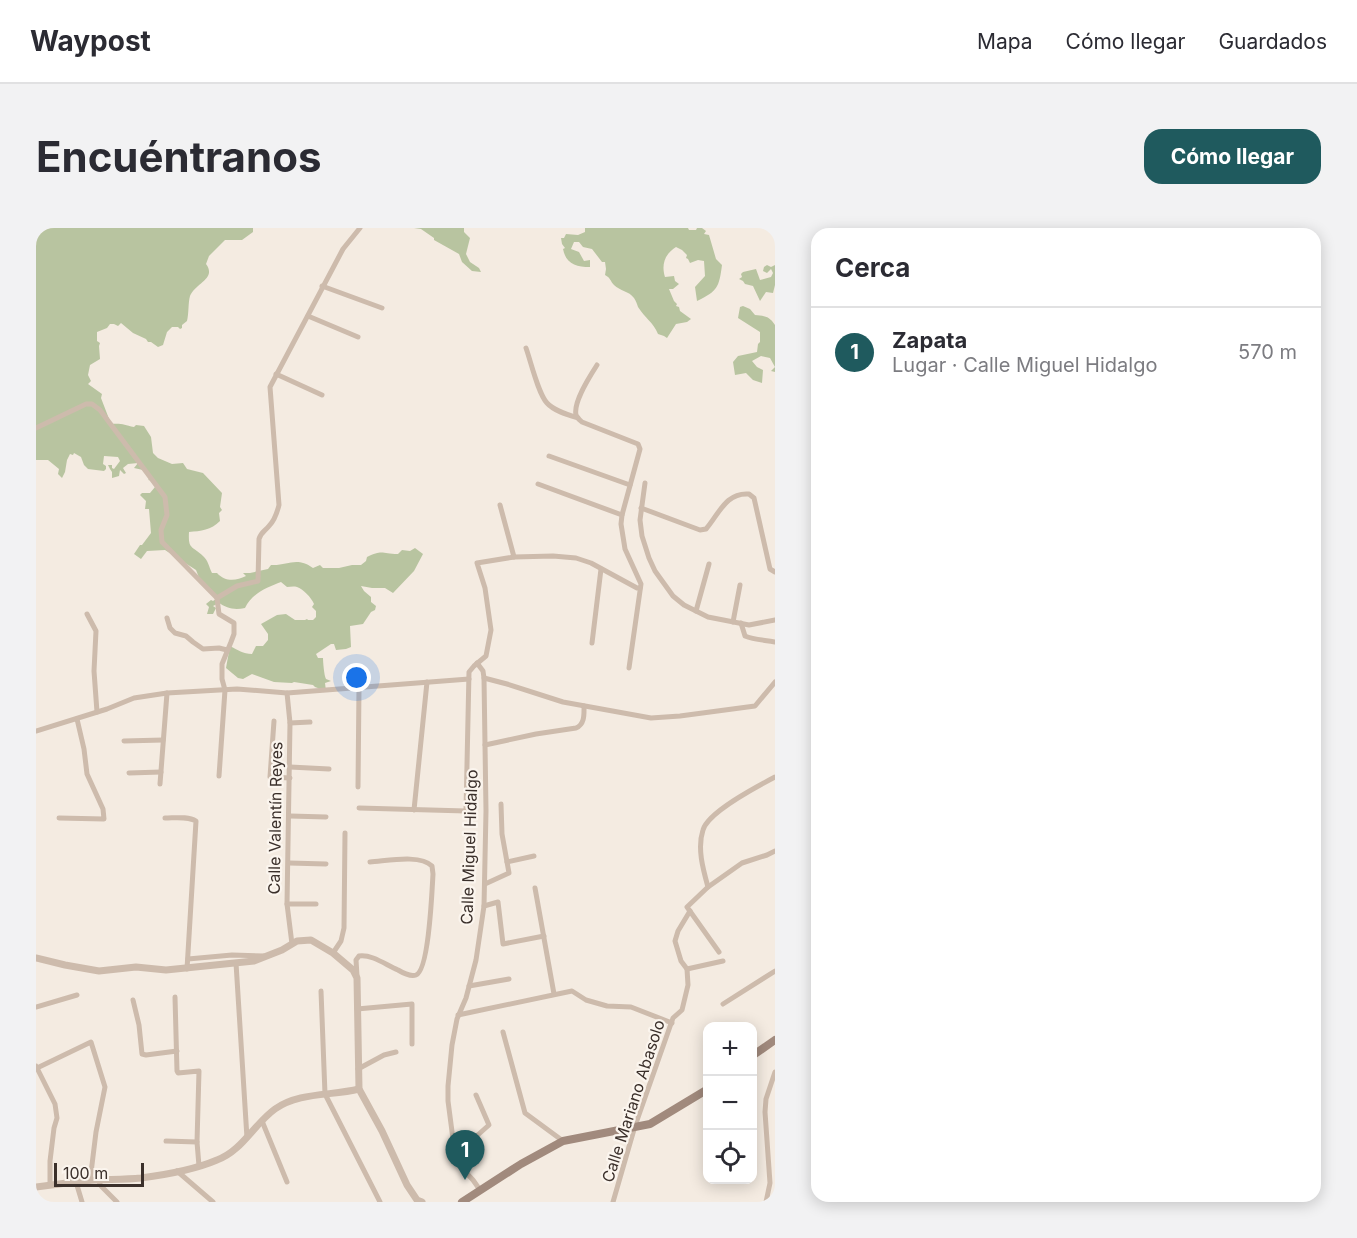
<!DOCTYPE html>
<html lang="es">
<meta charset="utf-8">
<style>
body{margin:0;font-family:Inter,sans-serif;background:#f2f2f3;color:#2b2b33}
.controls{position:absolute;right:18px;bottom:18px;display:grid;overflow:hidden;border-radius:12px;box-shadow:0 3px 15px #0003}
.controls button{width:54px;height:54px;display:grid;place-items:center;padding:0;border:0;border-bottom:2px solid #e1e1e2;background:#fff;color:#2b2b33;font:30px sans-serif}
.scale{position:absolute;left:18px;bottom:15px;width:90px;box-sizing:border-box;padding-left:6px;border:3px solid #3b302b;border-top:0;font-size:16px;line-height:21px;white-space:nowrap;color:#3b302b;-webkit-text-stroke:4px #fbf5ee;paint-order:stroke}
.you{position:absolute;left:321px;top:450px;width:21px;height:21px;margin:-15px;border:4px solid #fff;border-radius:50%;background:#1a73e8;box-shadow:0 0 0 9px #1a73e833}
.badge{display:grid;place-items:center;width:39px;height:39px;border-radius:50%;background:#1f5a5e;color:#fff;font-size:20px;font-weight:700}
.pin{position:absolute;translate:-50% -50px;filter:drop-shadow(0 2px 3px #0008)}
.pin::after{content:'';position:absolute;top:32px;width:21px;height:18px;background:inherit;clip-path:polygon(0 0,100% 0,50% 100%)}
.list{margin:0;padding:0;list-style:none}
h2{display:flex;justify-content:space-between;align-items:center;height:78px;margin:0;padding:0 24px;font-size:26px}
h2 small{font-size:20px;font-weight:400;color:#7c7c81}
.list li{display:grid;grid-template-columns:39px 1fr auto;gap:18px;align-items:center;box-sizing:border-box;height:90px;padding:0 24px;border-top:2px solid #e1e1e2}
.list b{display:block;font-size:22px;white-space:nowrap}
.list p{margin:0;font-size:20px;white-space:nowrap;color:#7c7c81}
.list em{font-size:20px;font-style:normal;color:#7c7c81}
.icon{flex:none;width:33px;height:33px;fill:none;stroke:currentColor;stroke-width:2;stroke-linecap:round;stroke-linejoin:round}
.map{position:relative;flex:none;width:739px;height:974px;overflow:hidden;border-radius:18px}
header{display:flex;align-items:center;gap:36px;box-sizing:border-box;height:84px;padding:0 30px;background:#fff;border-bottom:2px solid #e1e1e2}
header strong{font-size:28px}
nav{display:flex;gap:33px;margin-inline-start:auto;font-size:21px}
.intro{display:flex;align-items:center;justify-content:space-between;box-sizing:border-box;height:144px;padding:0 36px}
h1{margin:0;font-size:42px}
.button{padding:15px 27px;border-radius:18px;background:#1f5a5e;color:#fff;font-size:21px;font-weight:700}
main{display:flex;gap:36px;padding:0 36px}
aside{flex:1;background:#fff;border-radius:18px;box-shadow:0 3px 15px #0003}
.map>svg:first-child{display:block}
.green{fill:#b8c4a0}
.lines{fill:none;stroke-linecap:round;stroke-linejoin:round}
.minor{stroke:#cdbbac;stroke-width:5}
.tertiary{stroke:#cdbbac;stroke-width:7}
.secondary{stroke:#a18a7d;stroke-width:8}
.labels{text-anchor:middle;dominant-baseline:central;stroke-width:4.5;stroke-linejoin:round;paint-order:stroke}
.street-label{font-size:16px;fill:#3b302b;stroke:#fbf5ee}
</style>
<header>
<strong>Waypost</strong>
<nav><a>Mapa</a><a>Cómo llegar</a><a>Guardados</a></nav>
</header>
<div class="intro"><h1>Encuéntranos</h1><a class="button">Cómo llegar</a></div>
<main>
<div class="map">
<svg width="739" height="974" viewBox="0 0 739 974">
<rect width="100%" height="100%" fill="#f4ebe1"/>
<g class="green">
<path d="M0,0H217V4L206,12H189L173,28L170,36C181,51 159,55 154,68C152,75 153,85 151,93L146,97V100L144,101L142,99H136L131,104L127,117L122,119L115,114H112L110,111L97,105L85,95L82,98L78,96H74L71,100L61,104V113L64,115L63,118L64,131L54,137L52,147L55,153L52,156L66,166L65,170L75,196C86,195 88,197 98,199L100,197L108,198L115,209L117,225L122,230L136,236L147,235L151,241L167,245L186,265L184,279L186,282L183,285L184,293C175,302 165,303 153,304C152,322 156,317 167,328C172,332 173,339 176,345H181C189,354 200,353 210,348L207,345H214L232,341L235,337C252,338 260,328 277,340L284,337L287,340H303L316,337H325L330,333L331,329C347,321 346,326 362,326L366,322L374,323L379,320L387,326L378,343L357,365L349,360H336L325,358L328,363L335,369V374L340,378L339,382L335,384L327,396L314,398L315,419L310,421L300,422L298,416H295L280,426L282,430H287C287,433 288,448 290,451L295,453L289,455L290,463L279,459L277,457L258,454L256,455L238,454L216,446L207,451L202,450L190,440L194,418C202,422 207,426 216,426L220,418H227L232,412V406L225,396L241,387L250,386L259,392H269L271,391L272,392H277L280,389V383L276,379L278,376C275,369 267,361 261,359C257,358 254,359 251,359L245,354C232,359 216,365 209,380C199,382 191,381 182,374L181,376L177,378L180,380L177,386H171L173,379L170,376L175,372L177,373L180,371L166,357L160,342L129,322L111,323L105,331L98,326L104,317H106L115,305L113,281H109L110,273L104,267L106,265H114L119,259V253L112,252L115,249L107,242L98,240L102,235L92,236L87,240L90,245L88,246L84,242L83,248L76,250V244L74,241L72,237H76V240L78,241L84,233L82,229L68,228L67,236L70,238V241L68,243L52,241L48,237L45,229L38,225L37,227L34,226L31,232L29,244L26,250L22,246L23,241L12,232H0Z"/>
<polygon points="378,0 428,0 428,4 434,10 430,26 434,34 443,40 445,44 436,43 426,34 423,26 398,12 398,10 385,1"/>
<path d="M549,0H652L653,2H660L661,0H666L670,3L668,6L673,7L680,31L686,37C683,59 682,63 661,73L659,59L669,48L668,33L662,32L654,35L652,31L650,30L651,27L646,22L640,19C629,26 625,36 629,49L638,48L639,53L643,56L637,61H633L638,73L641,76L640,78L643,79L644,83L655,91L651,94L640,96L631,110L628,108L622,106C617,94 609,90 602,79C601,76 600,73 598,70C593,63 584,63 578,57C574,53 575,50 569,47L570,41L569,34H566L556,21L547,19L543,14H538L535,21L543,24L548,33L554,32V39C540,39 530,36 527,21L529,20L526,16L525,10H528L530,6L542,7L549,4Z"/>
<polygon points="731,37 735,39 739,37 739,57 737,65 730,64 724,73 717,58 709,56 707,53 703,51 706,49 705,46 707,44 720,41 724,52 735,49 737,45 735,41 731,45 727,43 728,39"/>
<path d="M707,78L714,81L719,87C729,88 733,88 739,97V144L735,143L739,139L734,130L725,128L716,133L721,139L727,142L726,155L717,152L710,145L699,147L697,134L702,128L721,124L722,116L724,114V104L702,90L704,79Z"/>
</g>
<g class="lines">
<g class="minor">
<polyline points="286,58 346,80"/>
<polyline points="272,88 322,109"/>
<path d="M490,120C495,134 502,165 511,175C518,183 532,187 542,190"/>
<path d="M561,137C554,148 537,174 540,187C542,191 543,192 546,194L602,216L604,221L586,287L585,296L589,321L605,356L593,440"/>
<polyline points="240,146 286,167"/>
<polyline points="0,200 50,176 56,176 64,182 129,269 131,287 125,302 126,314 181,370"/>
<polyline points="513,228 594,257"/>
<polyline points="609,255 604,292 606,308 613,330 619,343 637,368 648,377 672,389 713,397 739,392"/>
<polyline points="502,256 586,287"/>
<polyline points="464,277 478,329"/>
<path d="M605,280L664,302L670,301C683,286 690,264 713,266L718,270L734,341L739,344"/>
<polyline points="660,383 673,336"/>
<polyline points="51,386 60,403 58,443 61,484"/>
<polyline points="131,390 134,400 139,405 150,408 157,414 167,421 183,420 191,422"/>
<polyline points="697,394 704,357"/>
<path d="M705,395L709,408C718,412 729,412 739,414"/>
<polyline points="556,415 565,341"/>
<polyline points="441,435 447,443 448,450 450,583 448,678 440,732 430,770 421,791 416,817 412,858 412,873 420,934 437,952 444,962"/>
<polyline points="448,450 471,456 527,474 615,490 644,488 719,478 739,454"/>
<polyline points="251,465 254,495 251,676 256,716"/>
<polyline points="238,493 234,549 254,550"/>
<polyline points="254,495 274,494"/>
<polyline points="0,503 71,481 98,470 131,465 201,461 251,465 433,451"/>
<polyline points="88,513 127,512"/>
<path d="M449,517L500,506L540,500C549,496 548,486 548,478"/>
<polyline points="254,539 293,541"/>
<polyline points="93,545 125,544"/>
<path d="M183,548L189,462L186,451V436L195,414L198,406V395L183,386L181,370L201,358L222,353L223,311C225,304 229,303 233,298C239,292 241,285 243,277L234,159L307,21L324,0"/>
<polyline points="124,556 131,465"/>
<polyline points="322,559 323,460"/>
<polyline points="323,580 430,583 433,444 438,438 450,428 455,402 449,360 441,335 478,329 517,328 540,330 555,335 601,360 604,360"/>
<polyline points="378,582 391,454"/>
<polyline points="254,588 290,589"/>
<polyline points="23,590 68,591 67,581 51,546 48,521 41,491"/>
<path d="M129,590C139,590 152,588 160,593L151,741"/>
<polyline points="471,634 498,628"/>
<polyline points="253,635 290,636"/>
<polyline points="449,656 473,645 466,606 465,576"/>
<polyline points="672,659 706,635 731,627 739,623"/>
<polyline points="499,660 518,766"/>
<polyline points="251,676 280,676"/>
<polyline points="448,678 462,674 467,716 508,708"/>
<path d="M683,724L651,679L672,659C667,641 661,620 667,602C672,584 722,558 739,549"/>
<polyline points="297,725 305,713 308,700 309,605"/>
<polyline points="152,731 196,727 228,728"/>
<polyline points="200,735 211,910"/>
<polyline points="651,741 687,733"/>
<path d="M321,748L320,732L323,728C336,726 350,737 362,742C367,745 374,749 380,747C393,742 396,662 397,646L396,638C384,626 351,633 334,634"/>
<polyline points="433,758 473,751"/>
<polyline points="285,763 289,866 344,974"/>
<polyline points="139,769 141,843 142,845 163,843 161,914 163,938"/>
<polyline points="97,772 103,797 106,826 110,827 141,823"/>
<polyline points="687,776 739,743"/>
<polyline points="0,779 41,767"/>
<polyline points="321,781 376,776 376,816"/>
<polyline points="422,787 536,763 550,772 571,778 595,779 636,795"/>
<polyline points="467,804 489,885 527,913"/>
<polyline points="0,838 19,876 21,890 18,900 14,933 14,957"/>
<polyline points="1,840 55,814 69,859 60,904 54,953"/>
<polyline points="322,841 348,827 360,824"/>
<polyline points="226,893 251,954"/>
<polyline points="130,913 161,914"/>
<polyline points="418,928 453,897 440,867"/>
<polyline points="141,943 177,974"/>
<polyline points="62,952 65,958 81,974"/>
<polyline points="40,954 46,974"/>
<polyline points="577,974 599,898 637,790 646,782 652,757 651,741 645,733 639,713 642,703 654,683"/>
<polyline points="730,974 734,955 729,884 730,871 739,844"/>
</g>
<g class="tertiary">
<polyline points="0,730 29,737 63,743 100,739 130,742 218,733 246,722 261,713 275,712 297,725 317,742 321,750 323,861 346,903 371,957 381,972 386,974"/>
<path d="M0,959C15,957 30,955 46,953C65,951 85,952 105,950C128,947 160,941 181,932C206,923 218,896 239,881C263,864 295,868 323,861"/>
</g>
<g class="secondary">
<polyline points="716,828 739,812"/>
<polyline points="426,974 485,936 527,913 614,896 672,861"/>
</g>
</g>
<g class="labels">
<g class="street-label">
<text transform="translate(239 590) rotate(-89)">Calle Valentín Reyes</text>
<text transform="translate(433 619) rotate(-88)">Calle Miguel Hidalgo</text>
<text transform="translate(597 873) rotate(-72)">Calle Mariano Abasolo</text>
</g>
</g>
</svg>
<div class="controls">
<button>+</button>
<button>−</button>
<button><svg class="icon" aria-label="locate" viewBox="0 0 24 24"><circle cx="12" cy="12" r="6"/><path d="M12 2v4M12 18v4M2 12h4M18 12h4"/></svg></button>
</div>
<div class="scale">100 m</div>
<div class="you"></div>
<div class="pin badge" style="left:429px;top:952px">1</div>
</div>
<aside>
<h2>Cerca<small></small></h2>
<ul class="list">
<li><span class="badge">1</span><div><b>Zapata</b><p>Lugar · Calle Miguel Hidalgo</p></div><em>570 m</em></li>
</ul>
</aside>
</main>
